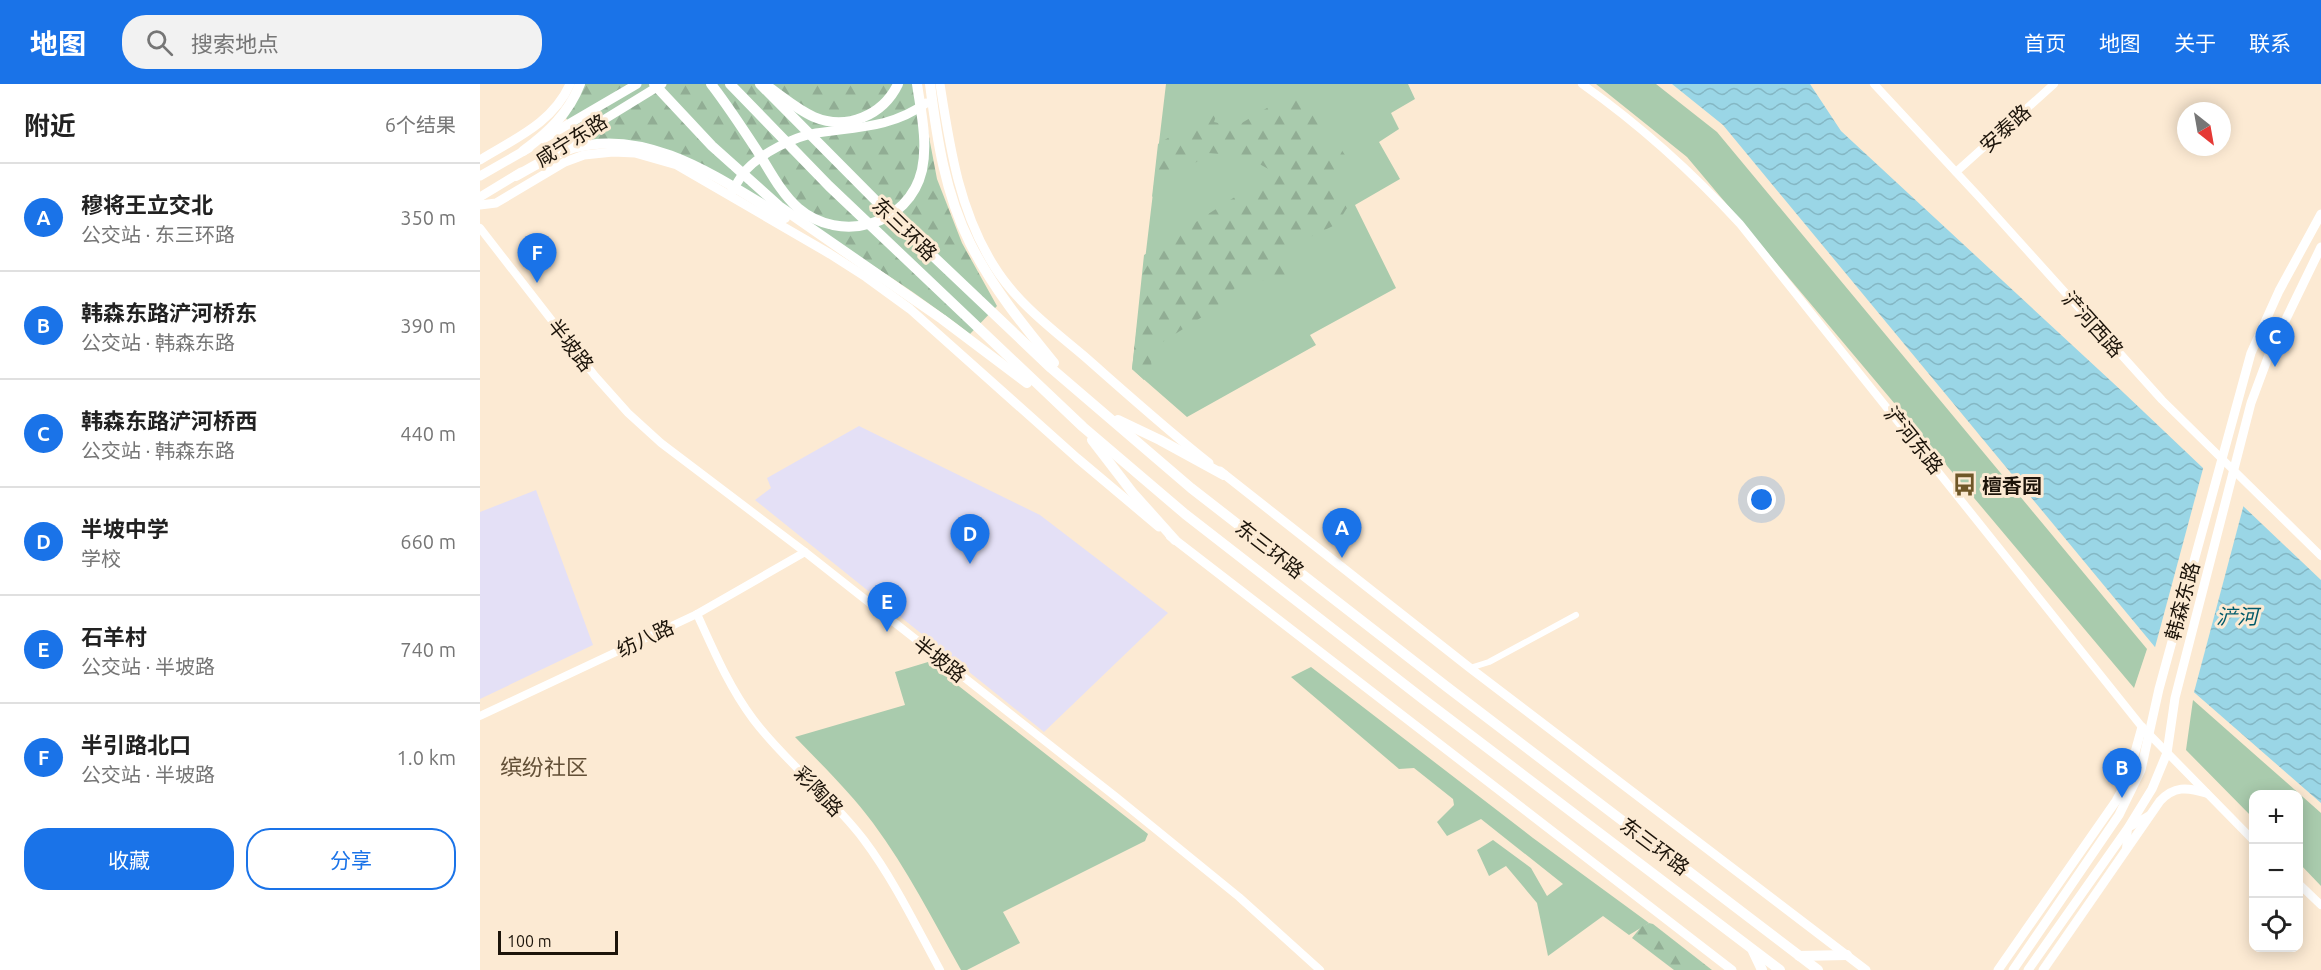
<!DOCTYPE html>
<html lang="zh">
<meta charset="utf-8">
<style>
body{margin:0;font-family:Ubuntu,"Noto Sans SC",sans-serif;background:#f2f2f2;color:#222}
.controls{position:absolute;right:18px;bottom:18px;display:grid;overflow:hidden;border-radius:12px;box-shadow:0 3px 15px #0003}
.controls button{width:54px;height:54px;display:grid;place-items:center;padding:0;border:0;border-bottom:2px solid #e0e0e0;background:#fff;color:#222;font:30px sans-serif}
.compass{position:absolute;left:1697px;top:18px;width:54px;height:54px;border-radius:50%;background:#fff;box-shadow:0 3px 15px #0003;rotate:149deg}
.scale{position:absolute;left:18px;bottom:15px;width:120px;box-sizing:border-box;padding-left:6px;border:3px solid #1c140a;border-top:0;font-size:16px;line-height:21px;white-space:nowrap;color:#1c140a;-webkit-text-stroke:4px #fcead3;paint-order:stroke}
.you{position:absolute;left:1282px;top:416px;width:21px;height:21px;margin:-15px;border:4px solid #fff;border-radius:50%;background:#1a73e8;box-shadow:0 0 0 9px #1a73e833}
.badge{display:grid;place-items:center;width:39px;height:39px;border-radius:50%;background:#1a73e8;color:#fff;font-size:20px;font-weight:700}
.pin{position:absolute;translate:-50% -50px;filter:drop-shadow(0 2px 3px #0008)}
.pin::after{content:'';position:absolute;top:32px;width:21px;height:18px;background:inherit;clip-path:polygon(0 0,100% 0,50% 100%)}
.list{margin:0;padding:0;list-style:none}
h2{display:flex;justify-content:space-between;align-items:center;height:78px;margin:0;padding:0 24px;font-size:26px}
h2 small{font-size:20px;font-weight:400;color:#767676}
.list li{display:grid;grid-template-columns:39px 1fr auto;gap:18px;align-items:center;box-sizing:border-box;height:108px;padding:0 24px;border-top:2px solid #e0e0e0}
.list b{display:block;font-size:22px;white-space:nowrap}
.list p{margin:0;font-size:20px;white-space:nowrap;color:#767676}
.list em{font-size:20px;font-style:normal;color:#767676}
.actions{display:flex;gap:12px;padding:18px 24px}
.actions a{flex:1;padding:14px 0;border:2px solid #1a73e8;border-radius:24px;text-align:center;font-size:21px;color:#1a73e8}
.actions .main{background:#1a73e8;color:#fff}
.icon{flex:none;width:33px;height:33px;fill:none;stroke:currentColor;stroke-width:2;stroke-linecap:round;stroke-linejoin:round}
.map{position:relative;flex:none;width:1841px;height:886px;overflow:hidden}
header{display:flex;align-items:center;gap:36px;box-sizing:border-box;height:84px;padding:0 30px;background:#1a73e8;color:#fff}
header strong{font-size:28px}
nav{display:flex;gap:33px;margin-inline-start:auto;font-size:21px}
.search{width:420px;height:54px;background:#f2f2f2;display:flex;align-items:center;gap:15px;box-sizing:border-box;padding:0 21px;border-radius:24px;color:#767676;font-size:22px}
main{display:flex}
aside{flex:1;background:#fff}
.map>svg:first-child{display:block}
.education{fill:#e4e0f6}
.green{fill:#a9cbad}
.forest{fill:url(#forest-firs)}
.water{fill:url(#water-waves)}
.pier{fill:#fcead3}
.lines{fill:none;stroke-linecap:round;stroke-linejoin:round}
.minor{stroke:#fff;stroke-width:6}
.tertiary{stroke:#fff;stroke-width:8}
.secondary{stroke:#fff;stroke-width:9}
.primary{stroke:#fff;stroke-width:9}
.trunk{stroke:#fff;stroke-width:10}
.labels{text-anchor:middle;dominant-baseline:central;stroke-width:6;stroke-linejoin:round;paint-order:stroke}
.street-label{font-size:20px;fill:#1c140a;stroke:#fcead3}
.poi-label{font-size:20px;font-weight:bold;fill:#1c140a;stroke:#fcead3;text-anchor:start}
.water-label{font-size:21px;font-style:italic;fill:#005969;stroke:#fcead3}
.quarter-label{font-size:22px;fill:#624f36;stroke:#fcead3}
</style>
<header>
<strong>地图</strong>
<div class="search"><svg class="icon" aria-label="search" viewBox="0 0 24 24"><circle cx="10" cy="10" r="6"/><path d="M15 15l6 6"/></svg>搜索地点</div>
<nav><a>首页</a><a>地图</a><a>关于</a><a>联系</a></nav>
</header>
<main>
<aside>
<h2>附近<small>6个结果</small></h2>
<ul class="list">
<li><span class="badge">A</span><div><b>穆将王立交北</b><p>公交站 · 东三环路</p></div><em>350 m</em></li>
<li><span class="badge">B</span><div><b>韩森东路浐河桥东</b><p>公交站 · 韩森东路</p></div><em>390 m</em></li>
<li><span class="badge">C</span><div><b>韩森东路浐河桥西</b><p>公交站 · 韩森东路</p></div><em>440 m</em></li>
<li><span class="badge">D</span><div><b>半坡中学</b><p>学校</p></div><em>660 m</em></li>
<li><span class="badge">E</span><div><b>石羊村</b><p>公交站 · 半坡路</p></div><em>740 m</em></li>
<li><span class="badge">F</span><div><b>半引路北口</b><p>公交站 · 半坡路</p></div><em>1.0 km</em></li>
</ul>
<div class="actions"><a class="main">收藏</a><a>分享</a></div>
</aside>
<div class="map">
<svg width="1841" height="886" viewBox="0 0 1841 886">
<defs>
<pattern id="forest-firs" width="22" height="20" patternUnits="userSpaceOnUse" patternTransform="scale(1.5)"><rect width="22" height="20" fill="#a9cbad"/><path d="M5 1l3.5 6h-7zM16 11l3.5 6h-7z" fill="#91ad94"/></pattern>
<pattern id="water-waves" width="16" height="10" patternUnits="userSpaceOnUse" patternTransform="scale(1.5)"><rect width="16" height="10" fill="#9ad6e6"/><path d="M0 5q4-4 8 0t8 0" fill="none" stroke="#84b7c4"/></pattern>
</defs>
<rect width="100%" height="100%" fill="#fcead3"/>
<g class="education">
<polygon points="379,342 560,431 688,529 564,648 275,416 291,404 287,394"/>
<polygon points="56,406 113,561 0,615 0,428"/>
</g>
<g class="green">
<polygon points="686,0 928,0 935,15 911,29 919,45 899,58 920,95 875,121 916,204 830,251 836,261 707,333 652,285"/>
<polygon points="1116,0 1176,0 1237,48 1667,565 1654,604 1207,73"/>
<path d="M448,578L668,750L665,757L523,828L540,859L487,886H481C453,836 427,785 393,739C370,708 342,681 315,653L425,621L415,588Z"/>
<polygon points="831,583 1053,754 1169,839 1149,851 1123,832 1068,872 1057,819 1026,782 1009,792 997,766 1013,756 1051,784 1067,812 1083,800 1001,735 967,752 957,738 974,721 973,715 934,684 919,685 811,593"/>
<polygon points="1713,616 1841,729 1841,802 1819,779 1818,710 1774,710 1773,734 1706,666"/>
</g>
<g class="forest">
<path d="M103,0H439L457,95L482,159L517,222L490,250C405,184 311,130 216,79C174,58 148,53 102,57L86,34Z"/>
<polygon points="814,1 823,4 842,36 841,56 849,63 859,62 869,77 856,85 853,94 867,124 857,140 812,162 807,201 780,196 755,204 733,226 681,259 671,276 672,287 664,296 652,285 664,171 794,88 765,72 728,69 672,113 678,60 739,23 734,38 755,43 812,9"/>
<polygon points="1169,839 1173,840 1232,886 1194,886 1152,854 1161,843"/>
</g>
<polygon class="water" points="1192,0 1330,0 1361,47 1645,310 1841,496 1841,719 1708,603 1243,41"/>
<polygon class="pier" points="1724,381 1764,420 1713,612 1674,567"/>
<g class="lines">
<polyline class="minor" points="990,584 1009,578 1096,531"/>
<g class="tertiary">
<path d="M1102,0C1160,41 1212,88 1260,140L1662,643L1774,757"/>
<polyline points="1394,0 1500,114 1682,316 1841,472"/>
<polyline points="1476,88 1574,0"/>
<polyline points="0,144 115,292 148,329 181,359 325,468 636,713 759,813 840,886"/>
<path d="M217,530C233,565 249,603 273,635C306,679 351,712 384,756C414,796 436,842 460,886"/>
<polyline points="0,632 217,530 325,468"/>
<polyline points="1646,765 1648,744 1668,732"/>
<polyline points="1818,799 1841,821"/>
</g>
<g class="secondary">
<path d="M460,0C470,64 479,126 514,182C536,218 572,245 604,272C645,308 686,345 729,379"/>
<path d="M0,76C34,55 73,39 90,0"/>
<path d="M251,109C256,101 260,93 266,86C282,69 313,53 336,49C375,43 412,44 446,19"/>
<polyline points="0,121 16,119 85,78 104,71 133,68 155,69 197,81 350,170 386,193 430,225 597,374 679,443"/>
<polyline points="740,387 990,584 1386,886"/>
<polyline points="690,452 1252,886"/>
<polyline points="1518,886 1636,717 1647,697 1662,643"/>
<polyline points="1533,886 1639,731 1661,686 1679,605 1771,269 1799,207 1841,130"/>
<polyline points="1548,886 1648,744 1672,705 1687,669 1695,614 1771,319 1790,268 1841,163"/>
<path d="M1563,886L1680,717C1694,702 1707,703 1726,709"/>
</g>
<g class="primary">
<polyline points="63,55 157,0"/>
<polyline points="68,70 182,0"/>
<polyline points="0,92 49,64"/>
<polyline points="0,113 41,88"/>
</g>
<g class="trunk">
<polyline points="174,0 232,62 299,122 462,235 547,299"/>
<path d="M231,0C248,22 263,45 278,68C290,87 301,109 318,124C360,160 429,142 442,86C448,58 441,28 437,0"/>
<polyline points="250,0 349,102 603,343 705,430 943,615 1300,886"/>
<polyline points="280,0 415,136 571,284 711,404 967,603 1338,886"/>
<path d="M450,0C457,55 465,109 490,159C512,203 543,241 574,279"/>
<path d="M290,4C304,14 318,26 334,33C367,47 403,31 418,0"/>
<path d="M43,67C68,49 89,29 100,0"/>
<path d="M36,92C54,82 73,70 93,64C171,43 242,97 305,134"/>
<polyline points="638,336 680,356 744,391"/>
<polyline points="612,356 652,408 695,456"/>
<polyline points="1273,867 1282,886"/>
<polyline points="1319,872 1367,871"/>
</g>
</g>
<defs>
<symbol id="bus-bare" viewBox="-9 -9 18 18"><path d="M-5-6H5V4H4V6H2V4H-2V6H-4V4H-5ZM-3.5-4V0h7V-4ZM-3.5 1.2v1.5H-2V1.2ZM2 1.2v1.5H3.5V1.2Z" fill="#6f5728" stroke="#fcead3" stroke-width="2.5" paint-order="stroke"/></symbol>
</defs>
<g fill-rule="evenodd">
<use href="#bus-bare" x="1468" y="384" width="33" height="33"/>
</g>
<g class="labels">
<g class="street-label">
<text transform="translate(1525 44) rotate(-42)">安泰路</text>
<text transform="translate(91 56) rotate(-32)">咸宁东路</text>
<text transform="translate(425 145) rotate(44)">东三环路</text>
<text transform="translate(1613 240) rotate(48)">浐河西路</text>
<text transform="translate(91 261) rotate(52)">半坡路</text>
<text transform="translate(1434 356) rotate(51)">浐河东路</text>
<text transform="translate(790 465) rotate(38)">东三环路</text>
<text transform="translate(1702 517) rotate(-75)">韩森东路</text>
<text transform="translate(165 554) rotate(-25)">纺八路</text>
<text transform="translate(460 575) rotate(38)">半坡路</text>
<text transform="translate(339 707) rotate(46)">彩陶路</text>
<text transform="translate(1175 762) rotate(37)">东三环路</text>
</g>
<g class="poi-label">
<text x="1502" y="401">檀香园</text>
</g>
<g class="water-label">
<text x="1757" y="532">浐河</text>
</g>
<g class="quarter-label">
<text x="64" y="682">缤纷社区</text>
</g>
</g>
</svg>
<div class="controls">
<button>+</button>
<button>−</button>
<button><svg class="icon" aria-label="locate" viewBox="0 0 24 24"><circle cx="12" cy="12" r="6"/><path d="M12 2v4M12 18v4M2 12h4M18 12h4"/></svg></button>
</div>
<svg class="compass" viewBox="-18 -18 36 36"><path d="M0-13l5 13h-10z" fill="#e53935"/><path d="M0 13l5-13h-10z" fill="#767676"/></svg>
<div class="scale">100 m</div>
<div class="you"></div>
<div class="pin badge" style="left:862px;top:474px">A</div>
<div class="pin badge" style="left:1642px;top:714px">B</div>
<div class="pin badge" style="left:1795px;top:283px">C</div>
<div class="pin badge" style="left:490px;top:480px">D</div>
<div class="pin badge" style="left:407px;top:548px">E</div>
<div class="pin badge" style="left:57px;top:199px">F</div>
</div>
</main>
